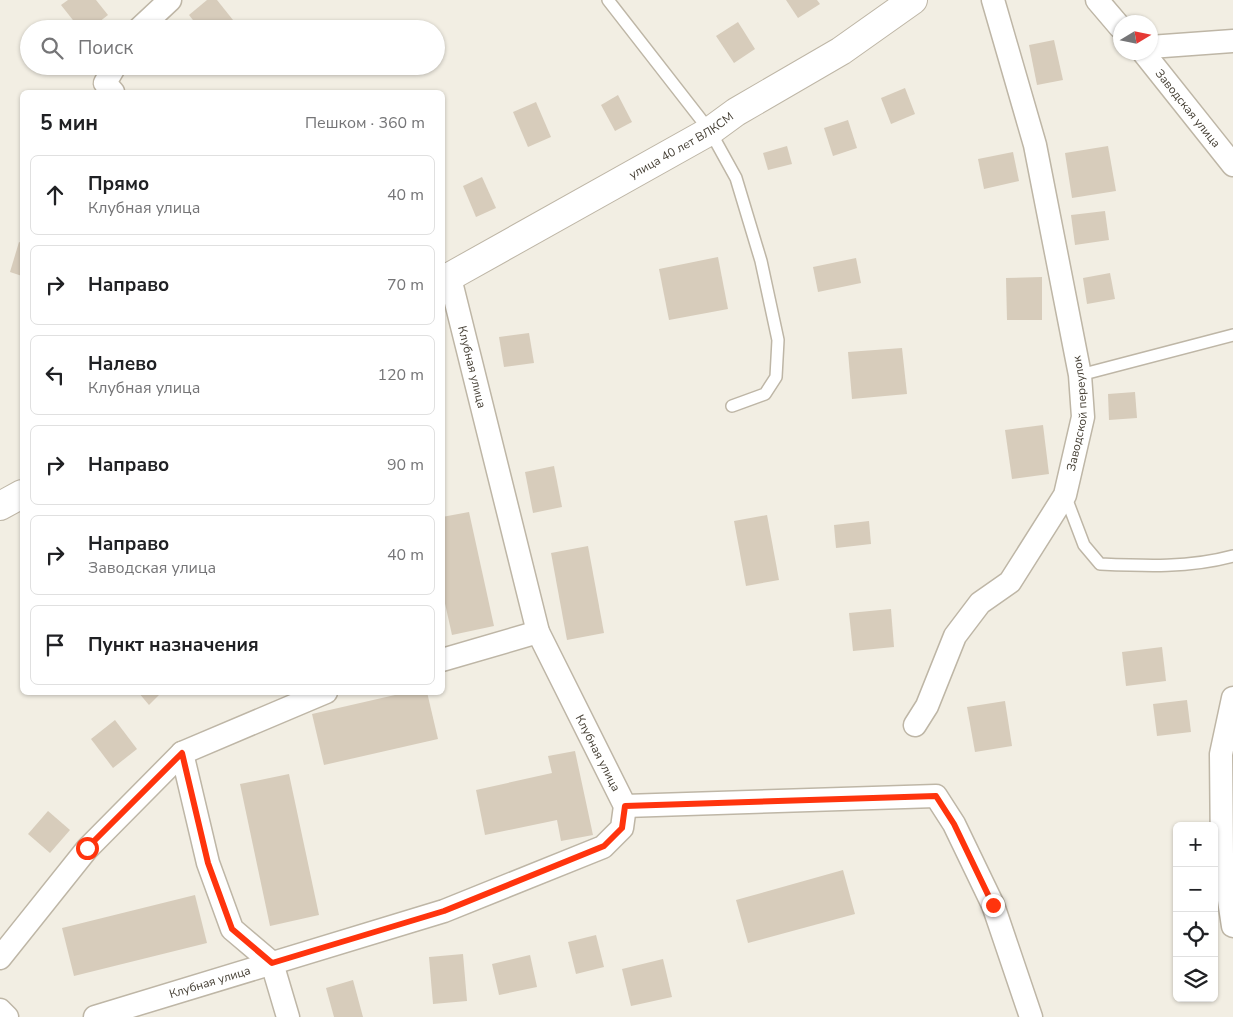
<!DOCTYPE html>
<html lang="ru">
<meta charset="utf-8">
<style>
body{margin:0;font-family:"Nunito Sans",sans-serif;background:#f2f2f2;color:#202124}
.controls{position:absolute;right:15px;bottom:15px;display:grid;overflow:hidden;border-radius:8px;box-shadow:0 1px 4px #0004}
.controls button{width:45px;height:45px;display:grid;place-items:center;padding:0;border:0;border-bottom:1px solid #e0e0e0;background:#fff;color:#202124;font:25px sans-serif}
.compass{position:absolute;left:1113px;top:15px;width:45px;height:45px;border-radius:50%;background:#fff;box-shadow:0 1px 4px #0004;rotate:80deg}
.stop{position:absolute;width:15px;height:15px;margin:-11px;border:4px solid #ff340d;border-radius:50%;background:#fff}
.stop.end{background:#ff340d;border-color:#fff;box-shadow:0 1px 5px #0008}
.list{margin:0;padding:0;list-style:none}
h2{display:flex;justify-content:space-between;align-items:center;height:65px;margin:0;padding:0 20px;font-size:21px}
h2 small{font-size:16px;font-weight:400;color:#757577}
.list li{display:grid;grid-template-columns:32px 1fr auto;gap:15px;align-items:center;box-sizing:border-box;height:80px;margin:0 10px 10px;padding:0 10px;border:1px solid #e0e0e0;border-radius:8px}
.list b{display:block;font-size:19px;white-space:nowrap}
.list p{margin:0;font-size:16px;white-space:nowrap;color:#757577}
.list em{font-size:16px;font-style:normal;color:#757577}
.icon{flex:none;width:28px;height:28px;fill:none;stroke:currentColor;stroke-width:2;stroke-linecap:round;stroke-linejoin:round}
.map{position:relative;flex:none;width:1233px;height:1017px;overflow:hidden}
.search{position:absolute;background:#fff;box-shadow:0 1px 4px #0004;left:20px;top:20px;width:425px;height:55px;display:flex;align-items:center;gap:12px;box-sizing:border-box;padding:0 18px;border-radius:28px;color:#757577;font-size:19px}
.panel{position:absolute;background:#fff;box-shadow:0 1px 4px #0004;left:20px;top:90px;width:425px;height:605px;border-radius:8px}
.map>svg:first-child{display:block}
.building{fill:#d7ccbb}
.lines{fill:none;stroke-linecap:round;stroke-linejoin:round}
.service-casing{stroke:#beb6a6;stroke-width:14}
.minor-casing{stroke:#beb6a6;stroke-width:25}
.tertiary-casing{stroke:#beb6a6;stroke-width:30}
.service{stroke:#fff;stroke-width:11}
.minor{stroke:#fff;stroke-width:22}
.tertiary{stroke:#fff;stroke-width:28}
.route{stroke:#ff340d;stroke-width:6}
.labels{text-anchor:middle;dominant-baseline:central;stroke-width:4.5;stroke-linejoin:round;paint-order:stroke}
.street-label{font-size:12px;fill:#443e33;stroke:#fff}
</style>
<div class="map">
<svg width="1233" height="1017" viewBox="0 0 1233 1017">
<rect width="100%" height="100%" fill="#f2eee3"/>
<g class="building">
<polygon points="68,0 96,0 108,15 90,29 80,29 61,5"/>
<polygon points="207,0 217,0 233,20 222,29 200,29 189,15"/>
<polygon points="786,0 817,0 820,4 798,18"/>
<polygon points="738,22 755,49 734,63 716,36"/>
<polygon points="1054,40 1063,80 1037,85 1029,45"/>
<polygon points="905,88 915,114 891,124 881,98"/>
<polygon points="618,95 632,122 615,131 601,105"/>
<polygon points="536,102 551,137 528,147 513,112"/>
<polygon points="848,120 857,148 833,156 824,128"/>
<polygon points="787,146 792,164 768,170 763,153"/>
<polygon points="1108,146 1116,191 1072,198 1065,153"/>
<polygon points="1013,152 1019,181 984,189 978,159"/>
<polygon points="482,177 496,208 476,217 463,186"/>
<polygon points="1105,211 1109,240 1075,245 1071,215"/>
<polygon points="19,242 22,243 22,276 10,272"/>
<polygon points="718,257 728,309 669,320 659,269"/>
<polygon points="856,258 861,283 818,292 813,267"/>
<polygon points="1110,273 1115,299 1087,304 1083,278"/>
<polygon points="1042,277 1042,320 1007,320 1006,278"/>
<polygon points="529,333 534,363 504,367 499,337"/>
<polygon points="902,348 907,394 852,399 848,352"/>
<polygon points="1135,392 1137,418 1109,420 1108,394"/>
<polygon points="1043,425 1049,474 1012,479 1005,430"/>
<polygon points="554,466 562,507 533,513 525,472"/>
<polygon points="469,512 494,626 452,635 442,590 442,517"/>
<polygon points="767,515 779,580 746,586 734,521"/>
<polygon points="869,521 871,544 836,548 834,525"/>
<polygon points="588,546 604,633 567,640 551,553"/>
<polygon points="891,609 894,647 853,651 849,613"/>
<polygon points="1162,647 1166,681 1126,686 1122,652"/>
<polygon points="138,692 162,692 149,705"/>
<polygon points="408,692 427,692 438,739 324,765 312,714"/>
<polygon points="1187,700 1191,732 1157,736 1153,704"/>
<polygon points="1005,701 1012,746 975,752 967,707"/>
<polygon points="115,720 137,749 113,768 91,739"/>
<polygon points="575,751 593,835 561,841 557,820 485,835 476,790 552,773 548,756"/>
<polygon points="289,774 319,915 270,926 240,784"/>
<polygon points="48,811 70,830 50,853 28,834"/>
<polygon points="843,870 855,914 748,943 736,900"/>
<polygon points="195,895 207,943 74,976 62,928"/>
<polygon points="596,935 604,967 576,974 568,942"/>
<polygon points="463,954 467,1001 433,1004 429,957"/>
<polygon points="530,955 537,987 499,995 492,964"/>
<polygon points="663,959 672,997 631,1006 622,969"/>
<polygon points="353,980 363,1017 334,1017 326,988"/>
</g>
<g class="lines">
<defs>
<g id="service">
<polyline points="608,0 710,131 736,178 761,261 778,340 776,377 765,394 732,406"/>
<polyline points="1080,375 1233,335"/>
<path d="M1065,495L1084,545L1100,564C1145,566 1189,568 1233,556"/>
</g>
<g id="minor">
<polyline points="1097,0 1120,27"/>
<polyline points="139,29 170,0"/>
<polyline points="1150,47 1233,41"/>
<path id="s1" d="M1143,52L1233,165"/>
<polyline points="113,92 105,83 115,66"/>
<polyline points="442,660 538,632"/>
<polyline points="1233,698 1221,754 1222,854 1233,926"/>
<path id="s2" d="M915,725L927,706L955,636L980,603L1010,582L1065,495L1083,417L1080,375L1035,145L993,0"/>
<polyline points="182,753 208,863 232,929 272,963 288,1017"/>
<polyline points="625,806 936,796 954,824 993,905 1031,1017"/>
<polyline points="0,958 87,849 182,753 326,692"/>
<polyline points="0,1010 7,1017"/>
<path id="s3" d="M95,1017L444,911L603,847L622,828L625,806L538,632L450,278"/>
</g>
<g id="tertiary">
<path id="s4" d="M442,281L710,131L736,112L841,51L913,0"/>
<polyline points="0,506 22,494"/>
</g>
</defs>
<use href="#service" class="service-casing"/>
<use href="#minor" class="minor-casing"/>
<use href="#tertiary" class="tertiary-casing"/>
<use href="#service" class="service"/>
<use href="#minor" class="minor"/>
<use href="#tertiary" class="tertiary"/>
</g>
<g class="lines">
<polyline class="route" points="87,848 182,753 208,863 232,929 272,963 444,911 604,846 622,828 625,806 936,796 954,824 993,905"/>
</g>
<g class="labels">
<g class="street-label">
<text stroke="none"><textPath href="#s1" startOffset="72">Заводская улица</textPath></text>
<text stroke="none"><textPath href="#s4" startOffset="275">улица 40 лет ВЛКСМ</textPath></text>
<text transform="translate(472 367) rotate(76)">Клубная улица</text>
<text stroke="none"><textPath href="#s2" startOffset="362">Заводской переулок</textPath></text>
<text transform="translate(598 753) rotate(63)">Клубная улица</text>
<text stroke="none"><textPath href="#s3" startOffset="120">Клубная улица</textPath></text>
</g>
</g>
</svg>
<div class="controls">
<button>+</button>
<button>−</button>
<button><svg class="icon" aria-label="locate" viewBox="0 0 24 24"><circle cx="12" cy="12" r="6"/><path d="M12 2v4M12 18v4M2 12h4M18 12h4"/></svg></button>
<button><svg class="icon" aria-label="layers" viewBox="0 0 24 24"><path d="M12 4l9 5-9 5-9-5zM3 14l9 5 9-5"/></svg></button>
</div>
<svg class="compass" viewBox="-18 -18 36 36"><path d="M0-13l5 13h-10z" fill="#e53935"/><path d="M0 13l5-13h-10z" fill="#757577"/></svg>
<div class="stop" style="left:87px;top:848px"></div>
<div class="stop end" style="left:993px;top:905px"></div>
<div class="search"><svg class="icon" aria-label="search" viewBox="0 0 24 24"><circle cx="10" cy="10" r="6"/><path d="M15 15l6 6"/></svg>Поиск</div>
<section class="panel">
<h2>5 мин<small>Пешком · 360 m</small></h2>
<ul class="list">
<li><svg class="icon" aria-label="ahead" viewBox="0 0 24 24"><path d="M12 20V5M6 11l6-6 6 6"/></svg><div><b>Прямо</b><p>Клубная улица</p></div><em>40 m</em></li>
<li><svg class="icon" aria-label="right" viewBox="0 0 24 24"><path d="M7 20v-9h11M14 6l5 5-5 5"/></svg><div><b>Направо</b></div><em>70 m</em></li>
<li><svg class="icon" aria-label="left" viewBox="0 0 24 24"><path d="M17 20v-9H6M10 6l-5 5 5 5"/></svg><div><b>Налево</b><p>Клубная улица</p></div><em>120 m</em></li>
<li><svg class="icon" aria-label="right" viewBox="0 0 24 24"><path d="M7 20v-9h11M14 6l5 5-5 5"/></svg><div><b>Направо</b></div><em>90 m</em></li>
<li><svg class="icon" aria-label="right" viewBox="0 0 24 24"><path d="M7 20v-9h11M14 6l5 5-5 5"/></svg><div><b>Направо</b><p>Заводская улица</p></div><em>40 m</em></li>
<li><svg class="icon" aria-label="arrive" viewBox="0 0 24 24"><path d="M6 21V4h12l-3 4 3 4H6"/></svg><div><b>Пункт назначения</b></div></li>
</ul>
</section>
</div>
